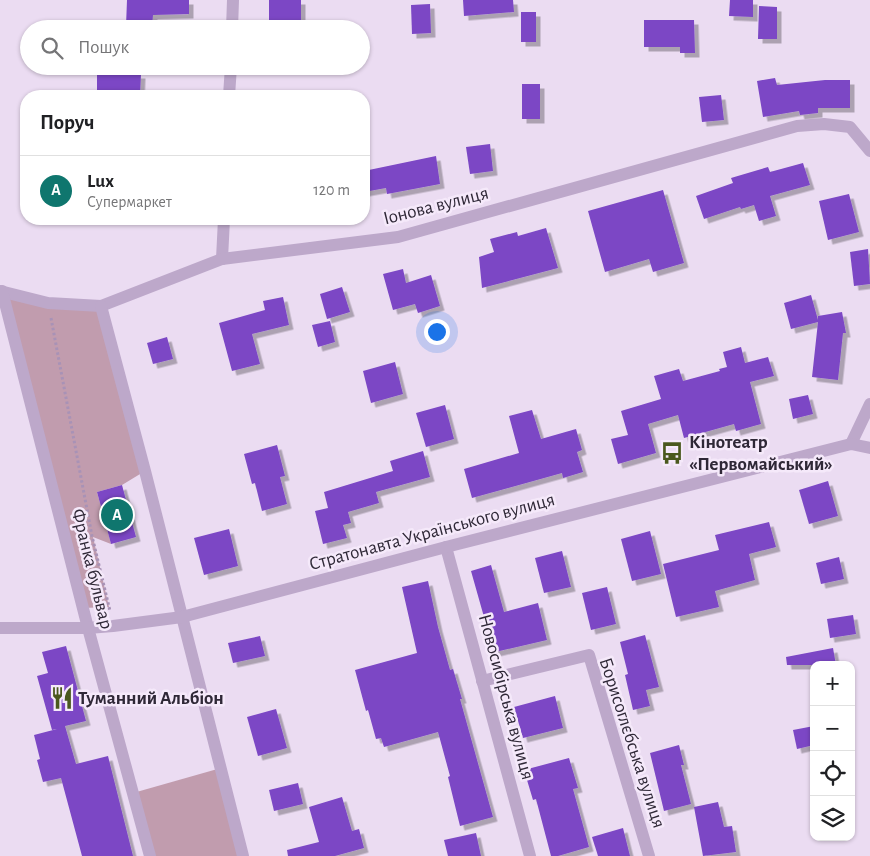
<!DOCTYPE html>
<html lang="uk">
<meta charset="utf-8">
<style>
body{margin:0;font-family:"Alegreya Sans",sans-serif;background:#f2f2f2;color:#202124}
.controls{position:absolute;right:15px;bottom:15px;display:grid;overflow:hidden;border-radius:10px;box-shadow:0 1px 4px #0004}
.controls button{width:45px;height:45px;display:grid;place-items:center;padding:0;border:0;border-bottom:1px solid #e0e0e0;background:#fff;color:#202124;font:25px sans-serif}
.you{position:absolute;left:436px;top:331px;width:18px;height:18px;margin:-12px;border:4px solid #fff;border-radius:50%;background:#1a73e8;box-shadow:0 0 0 8px #1a73e833}
.badge{display:grid;place-items:center;width:32px;height:32px;border-radius:50%;background:#0f766e;color:#fff;font-size:16px;font-weight:700}
.pin{position:absolute;translate:-50% -50%;border:2px solid #fff;box-shadow:0 1px 5px #0006}
.list{margin:0;padding:0;list-style:none}
h2{display:flex;justify-content:space-between;align-items:center;height:65px;margin:0;padding:0 20px;font-size:21px}
h2 small{font-size:16px;font-weight:400;color:#757577}
.list li{display:grid;grid-template-columns:32px 1fr auto;gap:15px;align-items:center;box-sizing:border-box;height:70px;padding:0 20px;border-top:1px solid #e0e0e0}
.list b{display:block;font-size:19px;white-space:nowrap}
.list p{margin:0;font-size:16px;white-space:nowrap;color:#757577}
.list em{font-size:16px;font-style:normal;color:#757577}
.icon{flex:none;width:28px;height:28px;fill:none;stroke:currentColor;stroke-width:2;stroke-linecap:round;stroke-linejoin:round}
.map{position:relative;flex:none;width:870px;height:856px;overflow:hidden}
.search{position:absolute;background:#fff;box-shadow:0 1px 4px #0004;left:20px;top:20px;width:350px;height:55px;display:flex;align-items:center;gap:12px;box-sizing:border-box;padding:0 18px;border-radius:28px;color:#757577;font-size:19px}
.panel{position:absolute;background:#fff;box-shadow:0 1px 4px #0004;left:20px;top:90px;width:350px;height:135px;border-radius:20px}
.map>svg:first-child{display:block}
.green{fill:#c19cae}
.building{fill:#7b47c5;filter:url(#shadow)}
.lines{fill:none;stroke-linecap:round;stroke-linejoin:round}
.path{stroke:#a892b6;stroke-width:3;stroke-dasharray:2.5 2.5;stroke-linecap:butt}
.minor{stroke:#bda8ca;stroke-width:12}
.labels{text-anchor:middle;dominant-baseline:central;stroke-width:5;stroke-linejoin:round;paint-order:stroke}
.street-label{font-size:19px;fill:#2f2837;stroke:#f5e9fa}
.poi-label{font-size:19px;font-weight:bold;fill:#2f2837;stroke:#f5e9fa;text-anchor:start}
</style>
<div class="map">
<svg width="870" height="856" viewBox="0 0 870 856">
<defs>
<filter id="shadow"><feDropShadow dx="4.5" dy="4.5" stdDeviation="0" flood-color="#0004"/></filter>
</defs>
<rect width="100%" height="100%" fill="#ebdcf2"/>
<g class="green">
<polygon points="2,291 101,306 145,471 122,485 97,492 111,544 93,537 109,607 83,608"/>
<polygon points="221,768 243,856 150,856 133,793"/>
</g>
<g class="building">
<polygon points="127,0 189,0 189,14 153,15 152,27 126,26"/>
<rect x="269" y="0" width="32" height="25"/>
<polygon points="463,0 513,0 514,12 464,16"/>
<polygon points="730,0 753,0 753,17 729,16"/>
<polygon points="430,4 431,33 412,34 411,5"/>
<polygon points="759,6 777,7 777,39 758,39"/>
<rect x="521" y="12" width="15" height="30"/>
<polygon points="644,20 694,20 695,53 680,53 680,47 644,47"/>
<polygon points="97,73 141,74 140,96 110,96 110,93 97,93"/>
<polygon points="775,78 777,85 825,80 850,80 850,108 818,108 818,113 800,115 799,111 763,117 757,81"/>
<rect x="522" y="84" width="18" height="35"/>
<polygon points="721,95 724,120 702,122 699,97"/>
<polygon points="490,144 493,171 470,174 466,147"/>
<polygon points="436,156 440,184 387,194 386,188 364,192 364,171"/>
<polygon points="803,163 810,185 770,196 776,216 759,221 754,205 741,209 740,207 704,219 696,196 733,183 731,178 768,167 770,172"/>
<polygon points="663,190 684,263 653,272 649,259 605,272 588,211"/>
<polygon points="849,194 859,232 828,240 819,201"/>
<polygon points="546,228 558,268 482,288 479,257 494,252 490,239 517,232 518,236"/>
<polygon points="868,249 870,284 854,286 850,252"/>
<polygon points="403,269 406,283 431,275 440,306 418,313 415,304 393,310 383,274"/>
<polygon points="342,287 350,312 327,319 320,294"/>
<polygon points="811,295 818,320 818,316 842,312 846,333 843,333 838,380 812,377 818,322 791,329 784,303"/>
<polygon points="283,297 289,325 252,334 260,364 232,371 219,323 265,310 263,301"/>
<polygon points="330,321 335,342 318,347 312,325"/>
<polygon points="167,337 173,359 153,364 147,343"/>
<polygon points="741,347 745,363 768,357 774,376 750,382 761,424 736,431 734,424 684,438 678,415 648,424 656,453 618,464 611,439 628,435 621,411 661,399 654,376 679,369 683,381 720,371 719,369 727,367 723,352"/>
<polygon points="395,362 403,394 371,403 363,371"/>
<polygon points="808,395 813,414 793,419 789,399"/>
<polygon points="445,405 454,439 426,447 416,413"/>
<polygon points="532,410 541,439 576,429 582,450 577,452 583,472 563,478 562,473 472,498 464,469 519,453 509,416"/>
<polygon points="277,445 285,476 280,477 287,504 262,511 255,483 252,484 244,454"/>
<polygon points="423,451 430,477 376,492 379,503 348,512 351,523 343,525 347,538 323,544 315,511 328,508 324,492 393,471 390,461"/>
<polygon points="828,481 838,516 809,524 799,490"/>
<polygon points="122,485 136,537 111,544 97,492"/>
<polygon points="769,522 776,547 749,554 755,580 715,591 719,607 676,617 663,564 719,550 715,535"/>
<polygon points="229,529 238,566 204,575 194,538"/>
<polygon points="650,531 661,574 632,581 621,539"/>
<polygon points="562,551 571,587 544,593 535,558"/>
<polygon points="839,557 844,579 821,584 816,563"/>
<polygon points="491,565 504,612 538,603 547,640 491,653 484,617 471,571"/>
<polygon points="428,581 438,627 450,670 453,669 462,699 460,699 493,817 460,826 448,777 450,776 438,732 384,747 381,738 376,739 368,710 366,711 355,670 417,653 402,587"/>
<polygon points="607,587 616,624 591,630 582,593"/>
<polygon points="853,615 856,634 830,638 827,619"/>
<polygon points="645,635 659,687 646,690 650,706 633,710 625,675 628,674 620,642"/>
<polygon points="260,636 265,656 233,663 228,643"/>
<polygon points="66,646 86,721 65,726 76,764 108,756 133,856 82,856 61,778 43,782 37,760 40,759 34,735 57,729 52,730 37,676 48,673 42,652"/>
<polygon points="833,648 836,665 787,665 786,657"/>
<polygon points="555,696 563,728 523,738 514,707"/>
<polygon points="276,709 287,748 258,756 247,717"/>
<polygon points="814,726 814,745 797,749 793,730"/>
<polygon points="679,745 684,765 681,765 691,804 664,811 650,753"/>
<polygon points="569,758 578,788 573,789 589,847 558,856 551,856 536,799 533,800 524,770"/>
<polygon points="298,783 303,804 274,811 269,790"/>
<polygon points="342,797 352,831 359,829 364,848 335,856 288,856 287,850 319,842 309,807"/>
<polygon points="718,802 724,827 732,826 736,852 703,856 694,807"/>
<polygon points="623,828 630,856 598,856 592,837"/>
<polygon points="476,833 481,856 448,856 444,840"/>
</g>
<g class="lines">
<polyline class="path" points="51,318 92,536 110,611"/>
<g class="minor">
<polyline points="232,29 233,0"/>
<polyline points="229,96 231,66"/>
<polyline points="222,259 224,219"/>
<polyline points="0,291 48,303 101,306 222,259 398,237 797,126 824,124 850,127 870,151"/>
<polyline points="2,291 88,628 150,856"/>
<polyline points="101,306 145,471 243,856"/>
<polyline points="851,444 870,404"/>
<polyline points="446,547 530,856"/>
<polyline points="0,628 88,628 113,626 182,617 446,547 851,444 870,448"/>
<polyline points="482,681 589,655 649,856"/>
</g>
</g>
<defs>
<symbol id="bus-bare" viewBox="-9 -9 18 18"><path d="M-5-6H5V4H4V6H2V4H-2V6H-4V4H-5ZM-3.5-4V0h7V-4ZM-3.5 1.2v1.5H-2V1.2ZM2 1.2v1.5H3.5V1.2Z" fill="#4a581e" stroke="#f5e9fa" stroke-width="2.5" paint-order="stroke"/></symbol>
<symbol id="restaurant-bare" viewBox="-9 -9 18 18"><path d="M-5-6h1v4h1v-4h1v4h1v-4h1v5L-1.5 .5V6h-2V.5L-5-1ZM5-6V6H3V1.5H1.5Q1.5-4 5-6Z" fill="#4a581e" stroke="#f5e9fa" stroke-width="2.5" paint-order="stroke"/></symbol>
</defs>
<g fill-rule="evenodd">
<use href="#bus-bare" x="656" y="437" width="32" height="32"/>
<use href="#restaurant-bare" x="46" y="682" width="32" height="32"/>
</g>
<g class="labels">
<g class="street-label">
<text transform="translate(436 206) rotate(-14)">Іонова вулиця</text>
<text transform="translate(432 532) rotate(-15)">Стратонавта Українського вулиця</text>
<text transform="translate(92 569) rotate(76)">Франка бульвар</text>
<text transform="translate(506 697) rotate(75)">Новосибірська вулиця</text>
<text transform="translate(632 743) rotate(72)">Борисоглєбська вулиця</text>
</g>
<g class="poi-label">
<text x="689" y="442">Кінотеатр<tspan x="689" dy="22">«Первомайський»</tspan></text>
<text x="78" y="698">Туманний Альбіон</text>
</g>
</g>
</svg>
<div class="controls">
<button>+</button>
<button>−</button>
<button><svg class="icon" aria-label="locate" viewBox="0 0 24 24"><circle cx="12" cy="12" r="6"/><path d="M12 2v4M12 18v4M2 12h4M18 12h4"/></svg></button>
<button><svg class="icon" aria-label="layers" viewBox="0 0 24 24"><path d="M12 4l9 5-9 5-9-5zM3 14l9 5 9-5"/></svg></button>
</div>
<div class="you"></div>
<div class="pin badge" style="left:117px;top:515px">A</div>
<div class="search"><svg class="icon" aria-label="search" viewBox="0 0 24 24"><circle cx="10" cy="10" r="6"/><path d="M15 15l6 6"/></svg>Пошук</div>
<section class="panel">
<h2>Поруч<small></small></h2>
<ul class="list">
<li><span class="badge">A</span><div><b>Lux</b><p>Супермаркет</p></div><em>120 m</em></li>
</ul>
</section>
</div>
